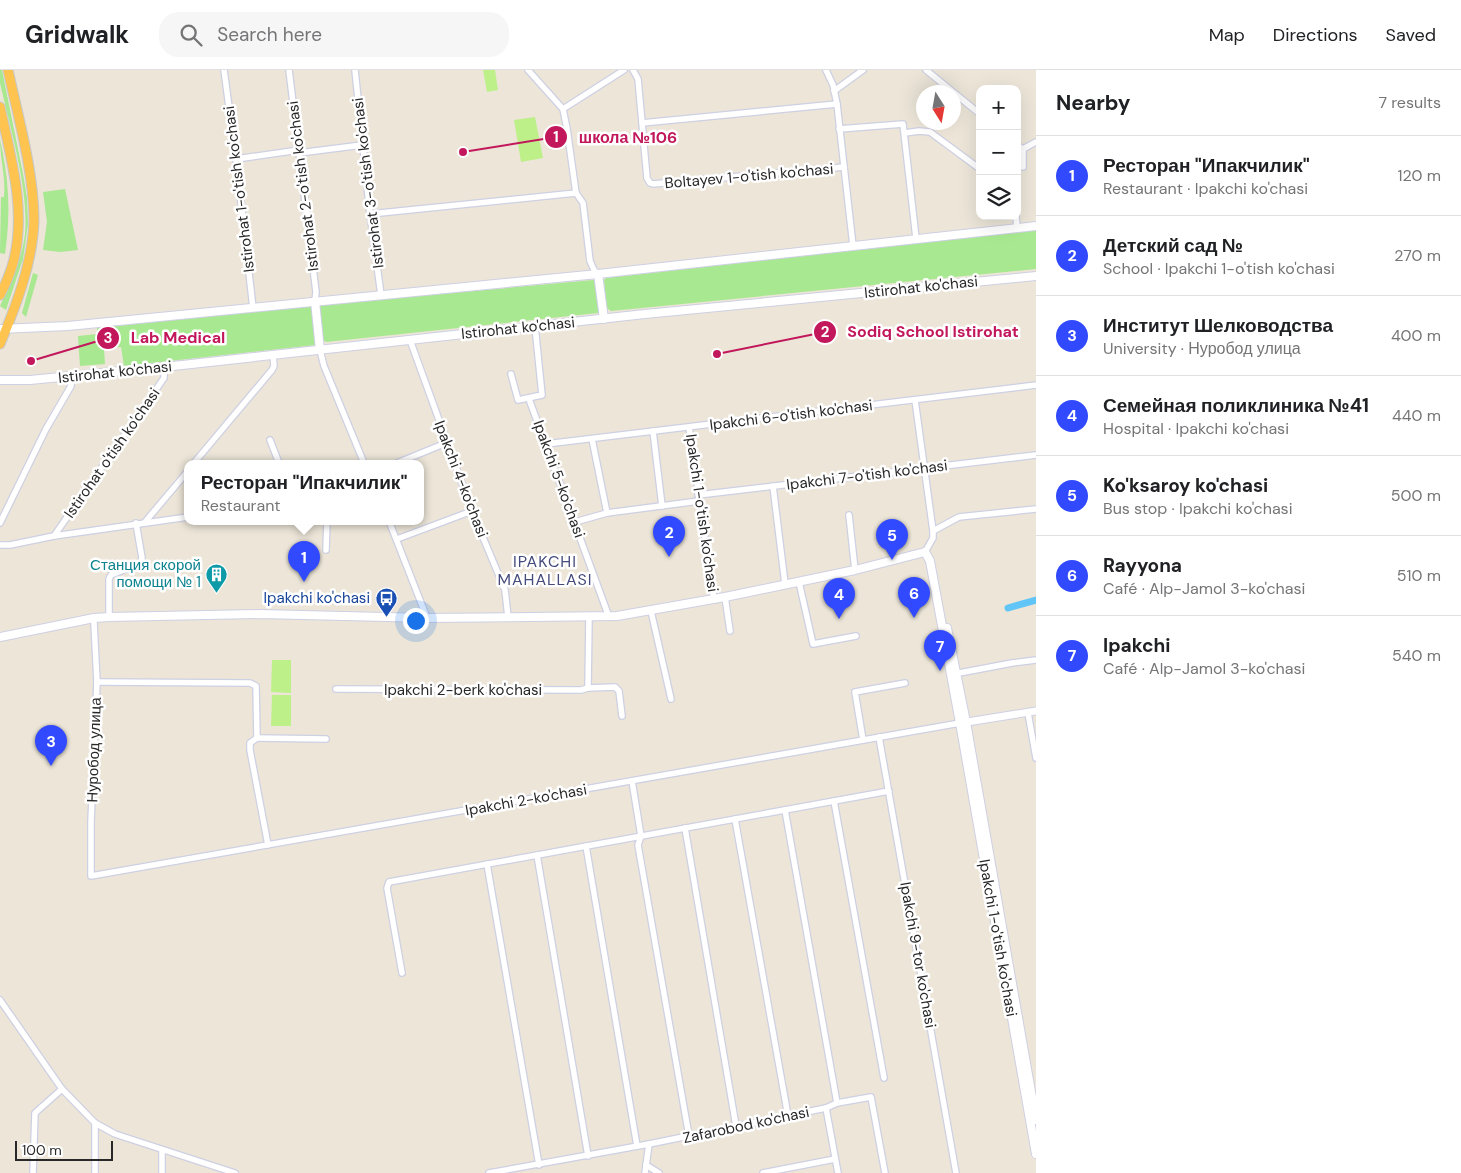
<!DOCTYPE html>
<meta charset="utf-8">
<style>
body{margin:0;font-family:"DM Sans",sans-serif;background:#f6f6f6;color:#202124}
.controls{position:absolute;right:15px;top:15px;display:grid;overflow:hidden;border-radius:10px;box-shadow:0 5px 20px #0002}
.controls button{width:45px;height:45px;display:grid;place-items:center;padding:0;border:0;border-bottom:1px solid #e0e0e0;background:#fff;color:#202124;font:25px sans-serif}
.compass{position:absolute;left:916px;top:15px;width:45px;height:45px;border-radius:50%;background:#fff;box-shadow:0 5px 20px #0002;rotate:169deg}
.scale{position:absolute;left:15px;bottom:12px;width:98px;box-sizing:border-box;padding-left:5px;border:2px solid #282828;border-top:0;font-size:14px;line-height:18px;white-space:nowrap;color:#282828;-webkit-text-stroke:4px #fff;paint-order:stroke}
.you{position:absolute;left:415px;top:550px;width:18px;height:18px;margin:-12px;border:4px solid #fff;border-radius:50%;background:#1a73e8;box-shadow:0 0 0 8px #1a73e833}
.badge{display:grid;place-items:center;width:32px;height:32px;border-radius:50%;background:#324aff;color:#fff;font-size:16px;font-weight:700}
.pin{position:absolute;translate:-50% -41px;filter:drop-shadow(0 1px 2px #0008)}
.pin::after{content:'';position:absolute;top:26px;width:18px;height:15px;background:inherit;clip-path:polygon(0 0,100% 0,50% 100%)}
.popup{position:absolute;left:184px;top:390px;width:240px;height:65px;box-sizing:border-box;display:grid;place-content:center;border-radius:10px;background:#fff;filter:drop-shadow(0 1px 4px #0005);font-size:16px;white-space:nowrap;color:#757577}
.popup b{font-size:19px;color:#202124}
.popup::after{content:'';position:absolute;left:50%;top:100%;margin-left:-10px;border:10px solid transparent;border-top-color:#fff}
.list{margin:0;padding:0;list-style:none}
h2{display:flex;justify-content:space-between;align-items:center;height:65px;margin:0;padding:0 20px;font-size:21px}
h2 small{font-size:16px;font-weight:400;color:#757577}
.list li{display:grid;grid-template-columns:32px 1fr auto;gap:15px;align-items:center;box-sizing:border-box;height:80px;padding:0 20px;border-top:1px solid #e0e0e0}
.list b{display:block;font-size:19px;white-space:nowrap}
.list p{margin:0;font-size:16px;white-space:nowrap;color:#757577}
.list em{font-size:16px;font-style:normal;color:#757577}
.icon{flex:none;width:28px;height:28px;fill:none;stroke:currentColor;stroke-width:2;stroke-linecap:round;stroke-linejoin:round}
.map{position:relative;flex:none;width:1036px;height:1103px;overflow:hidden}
header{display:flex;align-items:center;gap:30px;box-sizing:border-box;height:70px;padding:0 25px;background:#fff;border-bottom:1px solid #e0e0e0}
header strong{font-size:24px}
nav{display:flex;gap:28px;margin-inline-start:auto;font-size:18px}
.search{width:350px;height:45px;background:#f6f6f6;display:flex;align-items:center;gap:12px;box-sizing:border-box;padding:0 18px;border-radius:20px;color:#757577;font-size:19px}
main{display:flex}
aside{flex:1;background:#fff}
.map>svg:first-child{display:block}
.green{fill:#a7e890}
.pitch{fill:#bef08a}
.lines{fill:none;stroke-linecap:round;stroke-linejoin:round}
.canal{stroke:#62c5f8;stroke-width:7}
.minor-casing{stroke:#ced0e3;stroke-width:8}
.tertiary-casing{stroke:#ced0e3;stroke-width:9}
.secondary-casing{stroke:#ced0e3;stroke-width:10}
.trunk-casing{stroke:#c7c7c7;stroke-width:11}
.minor{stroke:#fff;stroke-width:5.5}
.tertiary{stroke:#fff;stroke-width:7}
.secondary{stroke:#fff;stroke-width:8}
.trunk{stroke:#fec44f;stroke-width:9}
.labels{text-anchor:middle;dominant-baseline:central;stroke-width:5;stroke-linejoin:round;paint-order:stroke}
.street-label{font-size:15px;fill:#282828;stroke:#fff}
.culture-label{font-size:15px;fill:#0d838f;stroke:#fff;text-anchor:end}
.transit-label{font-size:15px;fill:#164399;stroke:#fff;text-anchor:end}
.neighbourhood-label{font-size:16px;letter-spacing:1px;fill:#454b7c;stroke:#fff}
.leader{fill:none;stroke:#c2185b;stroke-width:2}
.callout-dot{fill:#c2185b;stroke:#fff;stroke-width:2}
.mark-label{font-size:15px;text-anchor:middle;font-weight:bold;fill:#fff}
.callout-label{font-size:16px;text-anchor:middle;font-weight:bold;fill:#c2185b;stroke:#fff;stroke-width:5;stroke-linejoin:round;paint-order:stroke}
</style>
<header>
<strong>Gridwalk</strong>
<div class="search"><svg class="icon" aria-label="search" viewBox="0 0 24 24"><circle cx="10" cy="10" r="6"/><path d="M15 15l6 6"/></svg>Search here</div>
<nav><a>Map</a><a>Directions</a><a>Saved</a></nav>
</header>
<main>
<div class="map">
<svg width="1036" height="1103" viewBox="0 0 1036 1103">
<rect width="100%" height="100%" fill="#ece5d8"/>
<g class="green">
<path d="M0,0H2L23,104L27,128L28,154L23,189L6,240L0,236C11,213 22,189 25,164C29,118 10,58 0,13Z"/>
<path d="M0,69C9,110 11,143 5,184L0,183L1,127H4C6,108 0,89 0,69Z"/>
<polygon points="65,119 78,180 60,182 43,180 47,152 43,122"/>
<polygon points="1036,160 1036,199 611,241 607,238 604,210 606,208"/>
<polygon points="33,203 38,205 26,247 22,243"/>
<polygon points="593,210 595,211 600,241 598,243 326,272 322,269 319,237 321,235"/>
<polygon points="311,236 312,237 315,275 124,296 121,277 104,279 105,294 80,296 78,266 97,264 97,258"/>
</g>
<g class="pitch">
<polygon points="483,0 495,0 498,20 487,22"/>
<polygon points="535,47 543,88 521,92 514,50"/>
<polygon points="272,590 291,590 291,623 271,622"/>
<polygon points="272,625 291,625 291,656 271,656"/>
</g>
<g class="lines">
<polyline class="canal" points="1008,538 1036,530"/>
<defs>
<g id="minor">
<polyline points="224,0 236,89 253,238"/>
<polyline points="289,0 316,222 315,231"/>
<polyline points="355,0 370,144 381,225"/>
<polyline points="528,0 563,39 567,59 576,123 583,133 590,191 594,200 598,204"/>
<polyline points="633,0 638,9 647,108 650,113 653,114 844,97"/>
<polyline points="826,0 833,15 837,34 853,176"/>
<polyline points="926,0 980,44"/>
<polyline points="834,21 863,0"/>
<polyline points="563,39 624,0"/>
<polyline points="642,53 837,34"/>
<polyline points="839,59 903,54 916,168"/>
<polyline points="905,63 919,61 930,62 980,99"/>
<polyline points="1017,75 1023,79 1023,97"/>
<polyline points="1023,79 1036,72"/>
<polyline points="299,83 362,75"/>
<polyline points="236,89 299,80"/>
<polyline points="370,144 576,123"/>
<polyline points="1016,146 1017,158"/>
<polyline points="410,270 472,441 505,520 508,547"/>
<polyline points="320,280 324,296 364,393"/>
<polyline points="511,304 518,330 542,325 535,256"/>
<polyline points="529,329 609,547"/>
<polyline points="915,330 933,461 933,468 925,482"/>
<polyline points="689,357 714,530"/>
<polyline points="653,361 662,436"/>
<polyline points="592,369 607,443"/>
<polyline points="270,370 279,393"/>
<polyline points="546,374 1036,315"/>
<polyline points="194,393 272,300 274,296 273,285"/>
<polyline points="397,393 446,373"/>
<polyline points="773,416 785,514"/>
<polyline points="698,425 1036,385"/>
<polyline points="849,445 855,500"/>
<polyline points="389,451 427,548"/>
<polyline points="145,452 188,401"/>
<polyline points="575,452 607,443 699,431"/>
<polyline points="0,453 46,359 71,316 71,307"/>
<polyline points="933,461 959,447 1036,439"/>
<polyline points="54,466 164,308 164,297"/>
<polyline points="397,469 472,441"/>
<polyline points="0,475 10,475 54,466 188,447"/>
<polyline points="326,480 327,451"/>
<polyline points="799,512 813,574 856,566"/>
<polyline points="725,527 730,561"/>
<polyline points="651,541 671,629"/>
<polyline points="109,547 109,509 111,505 141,493 142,488 136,453"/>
<polyline points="94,553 97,612 91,752 91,806 960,653"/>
<polyline points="954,604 1012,593 1036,590"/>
<polyline points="97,612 250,613 256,616 257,668 250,673 250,680 268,775"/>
<polyline points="588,618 589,547"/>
<polyline points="336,619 581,620 588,618 615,617 619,621 622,646"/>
<polyline points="1028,643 1036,688"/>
<polyline points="879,667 956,1103"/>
<polyline points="257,668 326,669"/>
<polyline points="863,670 855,622 905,613"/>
<polyline points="632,711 641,766 638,775 689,1066"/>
<polyline points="834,731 884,1008"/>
<polyline points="785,740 837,1033"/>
<polyline points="735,749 788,1046"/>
<polyline points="685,758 736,1056"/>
<polyline points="586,776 637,1076"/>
<polyline points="537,785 588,1086"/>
<polyline points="487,794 539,1095"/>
<polyline points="402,903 387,818 389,812 889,721"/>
<polyline points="0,930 62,1019 95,1053 115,1064 235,1103"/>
<polyline points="826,1038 838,1103"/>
<polyline points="162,1081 162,1103"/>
<polyline points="646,1095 659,1103"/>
<polyline points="33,1103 35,1043 62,1019"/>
<polyline points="95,1103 95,1053"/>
<polyline points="489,1103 649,1074 826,1038 837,1033 871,1027 885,1103"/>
<polyline points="645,1103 649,1074"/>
<polyline points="763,1103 835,1089"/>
</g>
<polyline id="tertiary" points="961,653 1036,641"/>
<g id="secondary">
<polyline points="598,204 604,249"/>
<polyline points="315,231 320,280"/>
<polyline points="0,259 68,256 598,204 1036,156"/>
<polyline points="0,310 30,310 164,297 645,244 1036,206"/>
<polyline points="925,482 930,491 960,653 1036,1084"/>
<polyline points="947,558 966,652 1036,1050"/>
<polyline points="0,567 94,548 109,547 261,544 427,548 617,546 725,527 855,500 925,482"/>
</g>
<g id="trunk">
<path d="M0,37C11,88 27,142 13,193C10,204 5,215 0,225"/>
<path d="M0,274C16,236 33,192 34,150C34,103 18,46 8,0"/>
</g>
</defs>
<use href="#minor" class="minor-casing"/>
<use href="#tertiary" class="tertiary-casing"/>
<use href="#secondary" class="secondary-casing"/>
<use href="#trunk" class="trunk-casing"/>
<use href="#minor" class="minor"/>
<use href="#tertiary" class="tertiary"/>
<use href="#secondary" class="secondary"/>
<use href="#trunk" class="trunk"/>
</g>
<defs>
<symbol id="building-pin" viewBox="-11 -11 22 30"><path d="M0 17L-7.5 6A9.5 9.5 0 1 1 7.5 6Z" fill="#0f9aa8" stroke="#fff"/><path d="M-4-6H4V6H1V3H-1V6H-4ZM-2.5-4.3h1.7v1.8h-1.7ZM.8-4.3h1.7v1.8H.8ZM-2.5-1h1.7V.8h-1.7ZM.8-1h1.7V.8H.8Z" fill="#fff"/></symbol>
<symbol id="bus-pin" viewBox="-11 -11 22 30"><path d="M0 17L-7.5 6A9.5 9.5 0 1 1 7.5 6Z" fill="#1a4fb4" stroke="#fff"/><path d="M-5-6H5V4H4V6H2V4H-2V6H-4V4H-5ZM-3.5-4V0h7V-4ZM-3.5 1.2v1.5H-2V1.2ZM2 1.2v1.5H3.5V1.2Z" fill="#fff"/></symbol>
</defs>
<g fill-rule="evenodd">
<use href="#building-pin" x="204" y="492" width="25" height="34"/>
<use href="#bus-pin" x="374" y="516" width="25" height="34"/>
</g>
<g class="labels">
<g class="street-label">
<text transform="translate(749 106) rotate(-5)">Boltayev 1-o'tish ko'chasi</text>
<text transform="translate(368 113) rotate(-97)">Istirohat 3-o'tish ko'chasi</text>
<text transform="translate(303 116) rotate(-97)">Istirohat 2-o'tish ko'chasi</text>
<text transform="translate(239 119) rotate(-97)">Istirohat 1-o'tish ko'chasi</text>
<text transform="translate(921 217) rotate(-6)">Istirohat ko'chasi</text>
<text transform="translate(518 258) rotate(-6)">Istirohat ko'chasi</text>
<text transform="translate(115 302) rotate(-6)">Istirohat ko'chasi</text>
<text transform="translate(791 345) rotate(-7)">Ipakchi 6-o'tish ko'chasi</text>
<text transform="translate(112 383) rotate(-55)">Istirohat o'tish ko'chasi</text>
<text transform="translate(867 405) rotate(-7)">Ipakchi 7-o'tish ko'chasi</text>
<text transform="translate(461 409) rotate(69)">Ipakchi 4-ko'chasi</text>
<text transform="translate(559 409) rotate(70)">Ipakchi 5-ko'chasi</text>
<text transform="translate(702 443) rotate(82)">Ipakchi 1-o'tish ko'chasi</text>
<text x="463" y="620">Ipakchi 2-berk ko'chasi</text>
<text transform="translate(94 680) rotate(-88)">Нуробод улица</text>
<text transform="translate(526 730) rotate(-10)">Ipakchi 2-ko'chasi</text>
<text transform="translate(998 868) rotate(80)">Ipakchi 1-o'tish ko'chasi</text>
<text transform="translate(918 885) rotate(80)">Ipakchi 9-tor ko'chasi</text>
<text transform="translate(746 1055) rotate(-12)">Zafarobod ko'chasi</text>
</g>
<g class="culture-label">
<text x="201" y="495">Станция скорой<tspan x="201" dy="17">помощи № 1</tspan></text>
</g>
<g class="transit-label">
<text x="370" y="528">Ipakchi ko'chasi</text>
</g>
<g class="neighbourhood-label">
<text x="545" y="491">IPAKCHI<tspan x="545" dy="18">MAHALLASI</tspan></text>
</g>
</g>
<path class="leader" d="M463 82L556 67M717 284L825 262M31 291L108 268"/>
<g class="callout-dot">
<circle cx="463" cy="82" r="5"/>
<circle cx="717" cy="284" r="5"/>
<circle cx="31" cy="291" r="5"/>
<circle cx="556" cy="67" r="12"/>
<circle cx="825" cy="262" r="12"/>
<circle cx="108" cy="268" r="12"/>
</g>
<g class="mark-label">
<text x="556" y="72">1</text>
<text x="825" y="267">2</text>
<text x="108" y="273">3</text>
</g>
<g class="callout-label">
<text x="628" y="73">школа №106</text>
<text x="933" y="267">Sodiq School Istirohat</text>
<text x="178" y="273">Lab Medical</text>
</g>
</svg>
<div class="controls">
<button>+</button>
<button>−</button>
<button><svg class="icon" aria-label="layers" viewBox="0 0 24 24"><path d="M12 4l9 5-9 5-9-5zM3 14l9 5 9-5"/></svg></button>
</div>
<svg class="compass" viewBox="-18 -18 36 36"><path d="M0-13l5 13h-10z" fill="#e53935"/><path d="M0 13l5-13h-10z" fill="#757577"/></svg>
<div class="scale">100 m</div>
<div class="you"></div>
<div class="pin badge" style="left:304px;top:512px">1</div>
<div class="popup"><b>Ресторан &quot;Ипакчилик&quot;</b>Restaurant</div>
<div class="pin badge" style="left:669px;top:487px">2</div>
<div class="pin badge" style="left:51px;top:696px">3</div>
<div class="pin badge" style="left:839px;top:549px">4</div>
<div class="pin badge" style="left:892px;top:490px">5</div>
<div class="pin badge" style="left:914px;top:548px">6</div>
<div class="pin badge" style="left:940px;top:601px">7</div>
</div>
<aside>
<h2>Nearby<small>7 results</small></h2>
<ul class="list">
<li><span class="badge">1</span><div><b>Ресторан &quot;Ипакчилик&quot;</b><p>Restaurant · Ipakchi ko'chasi</p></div><em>120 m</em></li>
<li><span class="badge">2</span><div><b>Детский сад №</b><p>School · Ipakchi 1-o'tish ko'chasi</p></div><em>270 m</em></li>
<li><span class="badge">3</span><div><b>Институт Шелководства</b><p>University · Нуробод улица</p></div><em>400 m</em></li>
<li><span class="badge">4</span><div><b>Семейная поликлиника №41</b><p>Hospital · Ipakchi ko'chasi</p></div><em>440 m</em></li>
<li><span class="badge">5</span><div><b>Ko'ksaroy ko'chasi</b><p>Bus stop · Ipakchi ko'chasi</p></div><em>500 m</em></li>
<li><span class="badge">6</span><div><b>Rayyona</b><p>Café · Alp-Jamol 3-ko'chasi</p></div><em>510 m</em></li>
<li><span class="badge">7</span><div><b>Ipakchi</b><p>Café · Alp-Jamol 3-ko'chasi</p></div><em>540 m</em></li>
</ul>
</aside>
</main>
